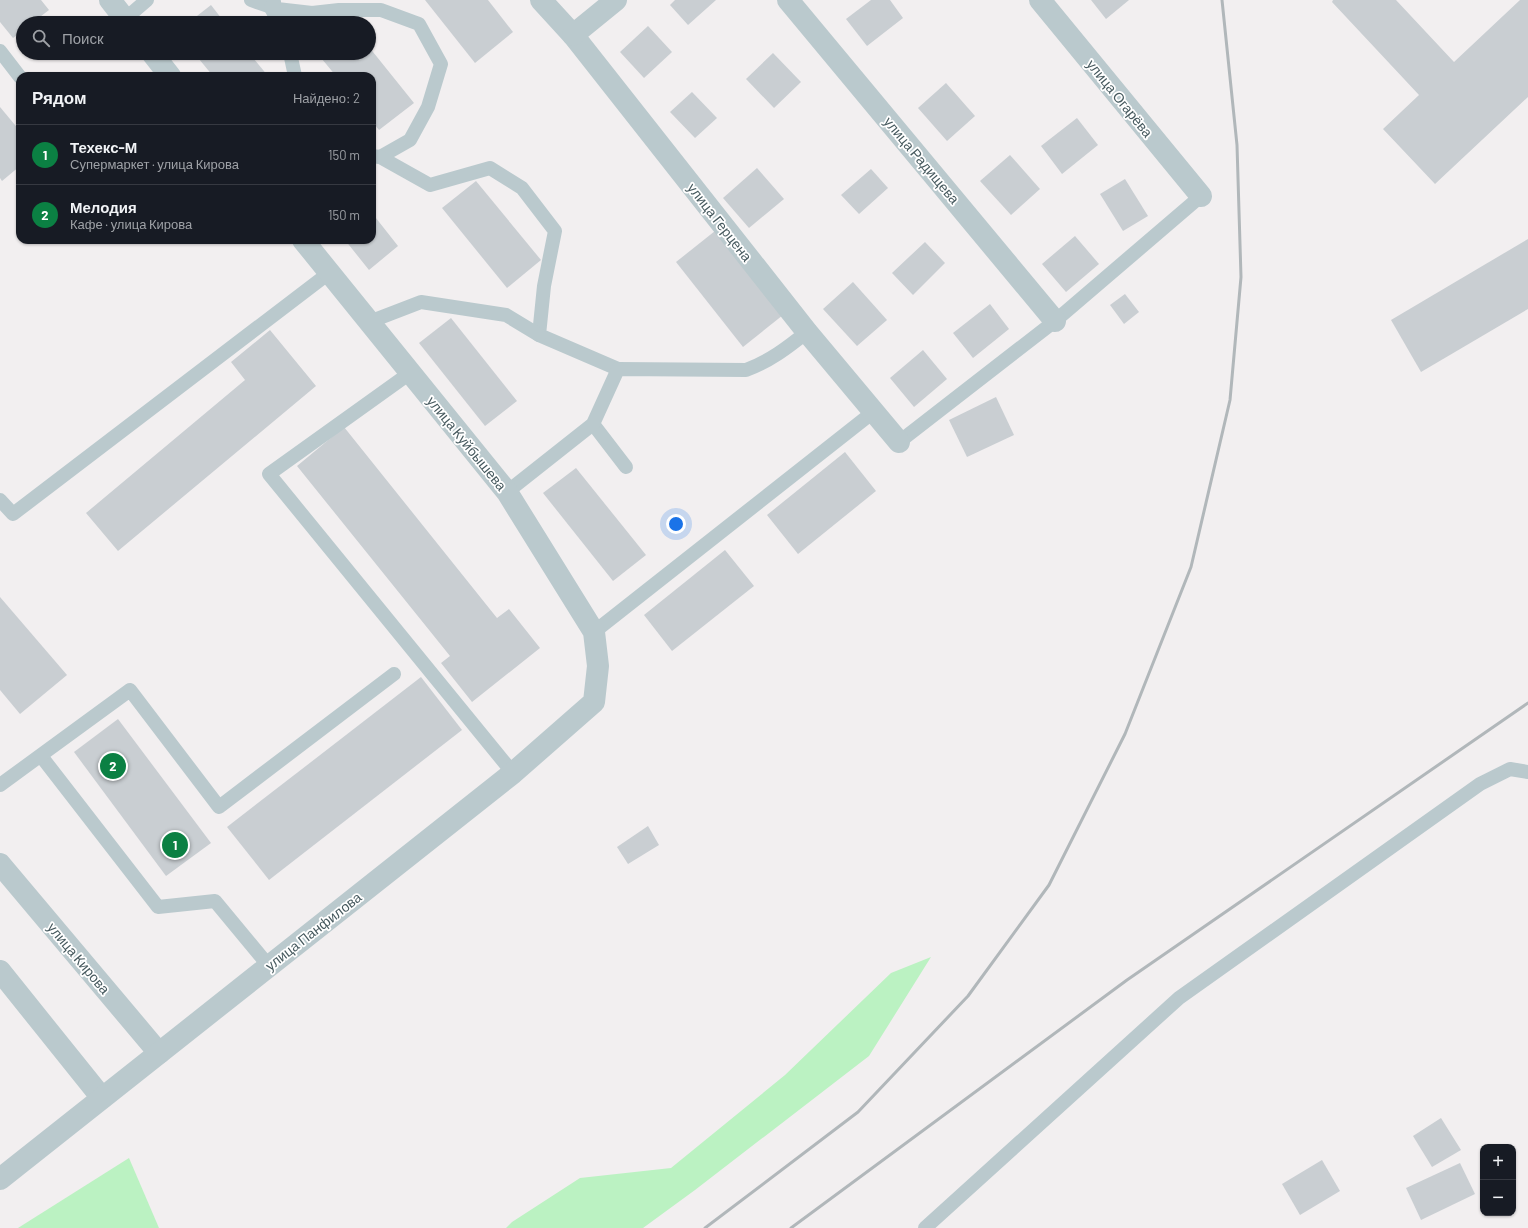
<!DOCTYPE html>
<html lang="ru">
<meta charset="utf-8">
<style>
body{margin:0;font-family:Barlow,sans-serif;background:#20242c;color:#f1f3f6}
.controls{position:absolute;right:12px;bottom:12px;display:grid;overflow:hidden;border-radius:8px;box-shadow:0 1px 3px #0004}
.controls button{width:36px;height:36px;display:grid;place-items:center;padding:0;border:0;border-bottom:1px solid #363941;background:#171b24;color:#f1f3f6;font:20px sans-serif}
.you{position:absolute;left:676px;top:524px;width:14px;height:14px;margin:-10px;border:3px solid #fff;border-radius:50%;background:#1a73e8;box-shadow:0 0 0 6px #1a73e833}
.badge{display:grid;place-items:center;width:26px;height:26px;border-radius:50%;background:#0b8043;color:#fff;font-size:13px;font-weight:700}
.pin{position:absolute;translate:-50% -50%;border:2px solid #fff;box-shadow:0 1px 4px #0006}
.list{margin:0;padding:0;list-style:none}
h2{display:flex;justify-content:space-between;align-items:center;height:52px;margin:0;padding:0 16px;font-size:17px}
h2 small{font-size:13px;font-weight:400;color:#9ea1a6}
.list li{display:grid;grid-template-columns:26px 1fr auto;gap:12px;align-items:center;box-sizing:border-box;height:60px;padding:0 16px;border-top:1px solid #363941}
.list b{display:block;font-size:15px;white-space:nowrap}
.list p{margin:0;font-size:13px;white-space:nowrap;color:#9ea1a6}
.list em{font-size:13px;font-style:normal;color:#9ea1a6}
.icon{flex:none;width:22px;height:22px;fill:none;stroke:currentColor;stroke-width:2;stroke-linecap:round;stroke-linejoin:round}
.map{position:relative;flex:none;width:1528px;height:1228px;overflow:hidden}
.search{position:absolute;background:#171b24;box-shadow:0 1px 3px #0004;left:16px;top:16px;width:360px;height:44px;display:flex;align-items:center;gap:10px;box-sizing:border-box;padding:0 14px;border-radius:22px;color:#9ea1a6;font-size:15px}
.panel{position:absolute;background:#171b24;box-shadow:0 1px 3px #0004;left:16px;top:72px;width:360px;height:172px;border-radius:12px}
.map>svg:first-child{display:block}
.green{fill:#bbf2c2}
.building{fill:#c9ced2}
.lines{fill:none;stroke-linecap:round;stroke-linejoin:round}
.lane{stroke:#bac9cd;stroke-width:14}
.street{stroke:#bac9cd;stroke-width:22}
.rail{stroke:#b1b7ba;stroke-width:3}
.labels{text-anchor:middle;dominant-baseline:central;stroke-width:3.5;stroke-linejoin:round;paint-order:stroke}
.street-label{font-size:14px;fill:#46595e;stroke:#fff}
</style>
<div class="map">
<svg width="1528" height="1228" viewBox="0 0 1528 1228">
<rect width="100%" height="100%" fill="#f2eff0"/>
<g class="green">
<polygon points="931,957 869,1056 695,1190 643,1228 506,1228 512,1222 580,1178 671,1168 785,1075 891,973"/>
<polygon points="129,1158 159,1228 18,1228"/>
</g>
<g class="building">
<polygon points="0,0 41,0 49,10 32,23 23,23 23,31 13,38 0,22"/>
<polygon points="425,0 488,0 513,32 475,63"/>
<polygon points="675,0 716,0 688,25 670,5"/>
<polygon points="871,0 890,0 903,18 867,46 846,19"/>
<polygon points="1091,0 1129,0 1106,19"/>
<polygon points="1333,0 1396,0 1454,62 1520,0 1528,0 1528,97 1435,184 1383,129 1419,95 1332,2"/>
<polygon points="211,5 225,23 188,23"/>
<polygon points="648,26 672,52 644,78 620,52"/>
<polygon points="369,47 414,103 379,130 372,121 372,76 336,76 317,53 369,53"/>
<polygon points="194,53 249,53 268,76 213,76"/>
<polygon points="773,53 801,82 774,108 746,79"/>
<polygon points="946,83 975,116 947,141 918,108"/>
<polygon points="692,92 717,118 695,138 670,112"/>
<polygon points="0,107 20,131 20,166 2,181 0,178"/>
<polygon points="1077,118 1098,145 1062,174 1041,146"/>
<polygon points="1010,155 1040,189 1011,215 980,181"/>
<polygon points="757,168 784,199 749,228 723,198"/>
<polygon points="871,169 888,188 859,214 841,195"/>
<polygon points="1125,179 1148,216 1123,231 1100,194"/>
<polygon points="476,181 541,260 507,288 442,208"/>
<polygon points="372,213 398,246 369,270 345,240 372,240"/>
<polygon points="715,231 783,315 743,347 676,262"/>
<polygon points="1075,236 1099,264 1066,292 1042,264"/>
<polygon points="1528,239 1528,309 1421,372 1391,320"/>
<polygon points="925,242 945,263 913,295 892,273"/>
<polygon points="853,282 887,320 857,346 823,309"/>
<polygon points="1125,294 1139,312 1124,324 1110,305"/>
<polygon points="990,304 1009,329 973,358 953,333"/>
<polygon points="451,318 517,401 485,426 419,343"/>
<polygon points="270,330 316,386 118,551 86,513 245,380 231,362"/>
<polygon points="923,350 947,379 914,407 890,378"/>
<polygon points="996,397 1014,435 967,457 949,420"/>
<polygon points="344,427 497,618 509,609 540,648 472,702 441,663 450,656 297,466"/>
<polygon points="845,452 876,491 798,554 767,515"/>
<polygon points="576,468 646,555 613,581 543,493"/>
<polygon points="725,550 754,586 672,651 644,615"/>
<polygon points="0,597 67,675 20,714 0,690"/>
<polygon points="421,677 462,730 269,880 227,827"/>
<polygon points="118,719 211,843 166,876 74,752"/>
<polygon points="648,826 659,845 628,864 617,847"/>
<polygon points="1441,1118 1461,1150 1432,1167 1413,1136"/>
<polygon points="1322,1160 1340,1191 1300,1215 1282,1184"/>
<polygon points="1460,1163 1475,1194 1421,1220 1406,1188"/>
</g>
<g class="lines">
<g class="lane">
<polyline points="251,0 277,9 312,13 339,10 381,10 419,24 441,64 428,107 410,140 380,157"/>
<polyline points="274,2 271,8 279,23"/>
<polyline points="125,19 147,0"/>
<polyline points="0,51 20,77"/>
<polyline points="290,53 295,76"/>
<polyline points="372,156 380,157 430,185 490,168 522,188 555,231 544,286 539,335 618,369"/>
<polyline points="369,322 421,302 506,315 539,335"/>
<polyline points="410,373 269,474 513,773"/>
<polyline points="593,424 626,467"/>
<polyline points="899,442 1055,321 1201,196"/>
<path d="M507,492L593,424L618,369L746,370C770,361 787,348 807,332"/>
<polyline points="0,500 13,514 329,273"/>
<polyline points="594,632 872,413"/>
<polyline points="41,756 158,907 215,901 268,965"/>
<polyline points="0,785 130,690 219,807 394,674"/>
<polyline points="925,1228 1179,998 1480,784 1510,769 1528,772"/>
</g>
<g class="street">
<polyline points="110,0 128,23"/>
<polyline points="541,0 573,35 807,332 899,442"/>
<polyline points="788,0 1055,321"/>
<polyline points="1040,0 1201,196"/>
<polyline points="573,35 616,0"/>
<polyline points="152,53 170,76"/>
<polyline points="0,864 159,1053"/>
<polyline points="0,971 102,1098"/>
<polyline points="0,1179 513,773 594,702 598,666 594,632 507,492 303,240"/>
</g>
<g class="rail">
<polyline points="705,1228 858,1112 968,996 1049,885 1125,734 1191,567 1230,400 1241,277 1237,145 1222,0"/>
<polyline points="791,1228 1127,980 1528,703"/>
</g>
</g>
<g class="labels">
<g class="street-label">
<text transform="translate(1120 98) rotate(51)">улица Огарёва</text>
<text transform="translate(922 160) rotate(50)">улица Радищева</text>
<text transform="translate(720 222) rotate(52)">улица Герцена</text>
<text transform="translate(467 443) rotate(51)">улица Куйбышева</text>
<text transform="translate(313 931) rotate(-38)">улица Панфилова</text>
<text transform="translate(79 958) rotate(50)">улица Кирова</text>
</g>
</g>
</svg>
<div class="controls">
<button>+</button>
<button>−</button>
</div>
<div class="you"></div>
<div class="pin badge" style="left:175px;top:845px">1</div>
<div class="pin badge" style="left:113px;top:766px">2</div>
<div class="search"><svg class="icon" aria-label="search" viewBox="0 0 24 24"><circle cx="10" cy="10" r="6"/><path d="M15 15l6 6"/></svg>Поиск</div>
<section class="panel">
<h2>Рядом<small>Найдено: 2</small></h2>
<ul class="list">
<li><span class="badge">1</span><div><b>Техекс-М</b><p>Супермаркет · улица Кирова</p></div><em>150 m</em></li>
<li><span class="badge">2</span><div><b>Мелодия</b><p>Кафе · улица Кирова</p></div><em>150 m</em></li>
</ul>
</section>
</div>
